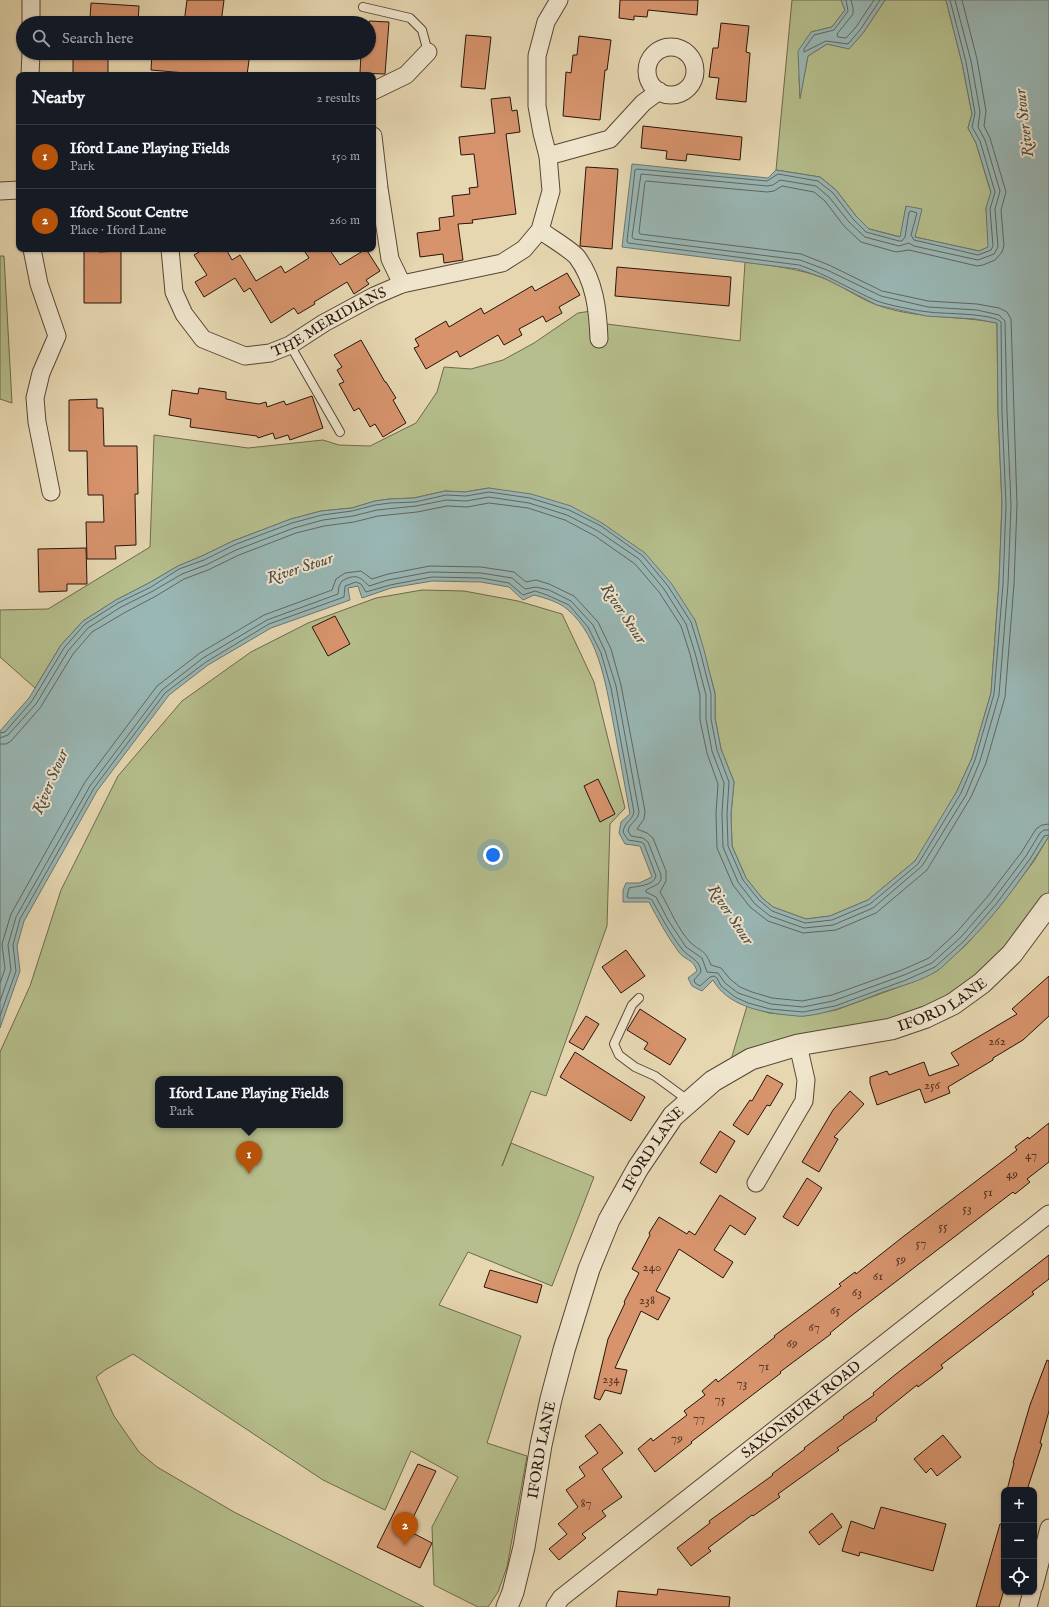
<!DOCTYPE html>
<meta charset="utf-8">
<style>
body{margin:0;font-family:"IM FELL English",serif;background:#242831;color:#f1f3f6}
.controls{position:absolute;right:12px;bottom:12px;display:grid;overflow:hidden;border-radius:8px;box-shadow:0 1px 3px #0004}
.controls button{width:36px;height:36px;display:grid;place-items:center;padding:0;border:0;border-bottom:1px solid #363941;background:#171b24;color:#f1f3f6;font:20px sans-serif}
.you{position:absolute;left:493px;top:855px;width:14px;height:14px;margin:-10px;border:3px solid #fff;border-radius:50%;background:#1a73e8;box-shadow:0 0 0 6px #1a73e833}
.badge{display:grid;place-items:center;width:26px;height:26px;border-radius:50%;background:#b45309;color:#fff;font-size:13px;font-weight:700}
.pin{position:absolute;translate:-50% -33px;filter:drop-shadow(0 1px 2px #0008)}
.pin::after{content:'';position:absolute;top:21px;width:14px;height:12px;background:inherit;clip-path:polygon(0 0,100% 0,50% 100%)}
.popup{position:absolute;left:155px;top:1076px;width:188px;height:52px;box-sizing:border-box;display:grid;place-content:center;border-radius:8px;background:#171b24;filter:drop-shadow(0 1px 3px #0005);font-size:13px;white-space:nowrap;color:#9ea1a6}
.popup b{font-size:15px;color:#f1f3f6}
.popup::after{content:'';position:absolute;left:50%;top:100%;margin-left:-8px;border:8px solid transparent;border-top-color:#171b24}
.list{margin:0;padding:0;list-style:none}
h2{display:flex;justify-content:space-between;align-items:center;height:52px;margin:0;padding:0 16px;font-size:17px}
h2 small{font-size:13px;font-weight:400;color:#9ea1a6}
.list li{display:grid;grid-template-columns:26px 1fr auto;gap:12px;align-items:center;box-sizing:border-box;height:64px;padding:0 16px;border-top:1px solid #363941}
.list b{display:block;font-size:15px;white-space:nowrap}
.list p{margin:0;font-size:13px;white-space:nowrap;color:#9ea1a6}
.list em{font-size:13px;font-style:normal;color:#9ea1a6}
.icon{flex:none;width:22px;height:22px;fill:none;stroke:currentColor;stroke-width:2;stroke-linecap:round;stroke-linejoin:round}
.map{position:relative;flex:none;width:1049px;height:1607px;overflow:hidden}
.search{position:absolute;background:#171b24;box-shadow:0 1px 3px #0004;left:16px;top:16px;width:360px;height:44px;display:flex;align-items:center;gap:10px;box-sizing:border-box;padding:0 14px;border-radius:22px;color:#9ea1a6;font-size:15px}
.panel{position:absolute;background:#171b24;box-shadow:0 1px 3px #0004;left:16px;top:72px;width:360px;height:180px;border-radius:8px}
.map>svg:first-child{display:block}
.green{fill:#b5be8c;stroke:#6e694c;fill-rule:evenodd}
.water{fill:#99b7b5;stroke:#6c7671}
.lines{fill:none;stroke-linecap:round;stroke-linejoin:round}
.shore{stroke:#606660;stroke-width:1}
.building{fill:#d6936c;stroke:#28140c}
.service-casing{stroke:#584535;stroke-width:10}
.minor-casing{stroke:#584535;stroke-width:19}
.tertiary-casing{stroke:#584535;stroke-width:23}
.service{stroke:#efe5cc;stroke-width:8}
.minor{stroke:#efe5cc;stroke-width:17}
.tertiary{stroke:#efe5cc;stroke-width:21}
.labels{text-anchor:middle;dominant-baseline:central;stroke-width:4;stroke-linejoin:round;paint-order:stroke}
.number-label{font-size:13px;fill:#543424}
.street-label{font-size:15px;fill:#28140c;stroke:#efe5cc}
.water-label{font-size:16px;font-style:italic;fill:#504d47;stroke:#efe5cc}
</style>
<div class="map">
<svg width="1049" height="1607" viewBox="0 0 1049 1607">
<rect width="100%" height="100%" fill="#e6d7b1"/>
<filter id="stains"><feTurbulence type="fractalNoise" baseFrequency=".005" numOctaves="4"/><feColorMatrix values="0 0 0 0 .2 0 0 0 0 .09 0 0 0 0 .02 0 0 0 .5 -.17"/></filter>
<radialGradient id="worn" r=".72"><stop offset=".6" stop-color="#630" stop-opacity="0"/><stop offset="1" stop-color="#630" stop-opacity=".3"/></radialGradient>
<g class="green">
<polygon points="792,0 841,0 845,10 832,27 811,32 799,77 800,96 808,56 827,44 849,48 863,33 885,0 946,0 962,63 972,114 968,128 976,143 991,193 986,208 989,247 979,251 915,237 906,206 901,237 869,229 856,216 836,190 820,177 776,170"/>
<polygon points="0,256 4,256 12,403 0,399"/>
<path d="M745,262C772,266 798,268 823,278C841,285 858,298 877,305C915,319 957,315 997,323L998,412L1002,504L999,583L991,693L972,758L957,791L933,834L915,861L868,900L830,916L806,919L773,907L762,898L746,878L732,846L731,814L734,782L721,749L715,718V693L695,620L489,488L465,492L445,491L414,498L390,499L375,501L352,508L321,511L291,519L233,541L202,556L178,566L149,583L116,600L83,621L61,645L35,688L0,657V610L48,609L150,547L154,435L248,448L323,440L339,445L370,446L416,423L437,392L444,367L471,369L503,360L534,343L578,313L598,310L599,323L740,341Z"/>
<path d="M422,590L464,591L518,601L562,614L594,682L625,808L610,824L607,926L546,1096L531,1091L502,1166L511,1143L594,1177L552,1286L468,1252L439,1305L521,1336L487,1443L527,1456L507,1567L498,1592L488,1607H478L434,1585L432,1527L458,1477L411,1451L385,1510L323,1480L133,1354L105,1370L96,1377L114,1416L139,1452L157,1467L234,1512L424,1607H0V1052L30,986L61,890L118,776L182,701L251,652L308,623L376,598ZM158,1079H340V1125H158Z"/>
<polygon points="1049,836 1049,904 953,1004 727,1073 747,1006 769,1013 803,1016 836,1010 907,984 937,971 967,944 1000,906 1034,861"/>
</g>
<g class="water">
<polygon points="841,0 885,0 863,33 849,49 827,44 808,56 800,99 798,51 811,32 832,27 845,10"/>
<path d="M946,0H1049V836C1023,878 992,921 955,955C949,960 943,967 937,971C921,981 901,986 883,992C857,1002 832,1013 805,1016C799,1017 792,1015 787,1015C759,1012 727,1005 713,980L702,991L692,986L688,978L697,971C693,958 685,961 678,951C667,936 658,919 649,902H623V890L626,883H639L652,877L640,846L625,844L619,833L621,822L630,814C625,786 620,759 615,732C607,692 601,637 567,609C559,602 545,598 534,595L523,600L509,587L481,582L432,581L391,588L362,598L358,586L348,588L350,600L271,628L208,665L169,695L97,791L24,921L17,946L20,971L0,1028V731L29,698L61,645L83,621L116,600L149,583L178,566L202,556L233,541L291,519L321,511L352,508L375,501L390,499L414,498L445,491L465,492L489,488L531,494L571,506L602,523L645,553L671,583L695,620L704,650L715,694V718L721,749L734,782L731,814L732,846L746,878L762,898L773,907L806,919L830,916L868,900L915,861L957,791L972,758L991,693L999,583L1002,504L998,412L997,323L975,319L926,316L877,305L824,278L798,269L622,247L632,164L768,178L776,170L820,177L836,190L856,216L869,229L900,237L906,206L922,209L915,237L979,251L988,247L986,208L991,192L976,143L968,128L972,114L962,63Z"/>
</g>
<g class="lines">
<g class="shore">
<polyline points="846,0 848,11 834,30 814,35 804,49 804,52 826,41 848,44 860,30 880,0"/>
<polyline points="851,0 853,8 853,14 837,34 838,37 846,38 856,27 874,0"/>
<path d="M0,733L5,732L32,701L64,648L85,624L118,603L151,587L179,569L204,560L234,545L292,523L322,515L352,511L375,505L390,503L415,502L446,495L466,496L489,492L530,498L569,510L601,526L643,556L668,586L691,622L700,651L711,694V719L717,750L729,782L727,814L728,846L743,880L759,900L772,911L805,923L832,920L870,904L918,864L961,793L975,760L994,694L1003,584L1006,505L1002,412L1001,322C993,313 942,314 929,312C917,311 888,305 877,301C851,290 826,274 799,265L628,243L627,241L635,170L637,169L767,181L778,174L818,181L833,193L853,219L866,232L899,241H902L905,237L909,212L911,211L917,213L911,235L914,240L978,255L991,250L993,246L990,209L995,192L980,141L972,127L975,113L966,62L950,0"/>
<polyline points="0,738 8,735 36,704 68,651 88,628 121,607 153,591 182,574 206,565 236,550 294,528 323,520 353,516 377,510 416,506 446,500 466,501 489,497 529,503 567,515 598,531 639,559 664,589 686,624 695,653 706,695 706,719 712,751 724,783 722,813 723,847 738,882 755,904 770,916 804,928 833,925 873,908 922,866 966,795 980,761 999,695 1008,584 1011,505 1007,412 1005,321 999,315 977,310 928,307 881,296 827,270 800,260 634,239 632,237 641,174 767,186 773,185 780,180 816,186 829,197 849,222 865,237 899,246 909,243 914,246 978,260 994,254 998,247 995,209 1000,191 985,140 978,127 980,112 971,61 955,0"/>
<polyline points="0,744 6,744 11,741 40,708 73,654 92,632 124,613 156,596 184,579 208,570 239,555 296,533 324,526 354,522 378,516 417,512 447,506 467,507 489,503 528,508 565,520 595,536 635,564 659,592 681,626 690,654 700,695 700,720 707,753 718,784 716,813 717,848 733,885 750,907 768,921 803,933 836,930 876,913 927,870 971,797 986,763 1005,697 1014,584 1017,505 1011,319 1007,312 999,308 977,304 928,301 882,291 829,265 801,254 640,234 639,232 645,182 646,181 767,192 774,191 782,186 814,192 825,201 844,226 861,242 896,252 909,250 977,266 983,265 995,260 1002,252 1004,246 1001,210 1006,192 990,138 984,126 986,111 977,59 962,0"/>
<path d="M0,983L5,969L2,944L11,914L85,782L157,686L200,653L264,615L332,590L336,579L345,573L361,571L372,579L388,574L430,566L481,567L514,572L526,582L536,580L549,584L574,596L598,622L611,649L621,685L645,811L644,819L637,829L647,833L653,838L666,871V881L660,892C670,908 677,929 691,943C702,953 704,948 711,965L721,968L730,979L740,987L752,992L772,998L802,1001L832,995L902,970L929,958L956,933L988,896L1021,853L1036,829L1042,825L1049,824"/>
<path d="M0,1001L11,970L8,945L16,917L90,786L162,690L203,658L267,620L338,594L339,586L342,581C356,573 360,577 369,586L388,580L430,572L481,573L512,578L525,589L536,587L549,590L571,601L593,625L605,651L616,686L639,812C638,821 629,823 628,831L631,836L643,838L648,842L661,875V880L658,884L646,890V892L656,897L668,920L686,947L702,958L707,972L718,973L725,983L738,993L771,1004L803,1007L833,1001L904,975L932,963L961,937L993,900L1026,856L1040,833L1044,830H1049"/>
<path d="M0,1016L16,971L13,945L20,919L94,788L165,693L206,662L269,624L344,597L345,586L356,582L361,584L366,592L390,585L432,577L481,578L509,583L523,595L535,591L547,595L569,605L588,627L601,653L611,688L634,812C632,821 625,821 623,832L628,840L641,842L644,844L656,876C654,886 637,886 629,888L627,897L629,898H648L652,900C661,916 670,934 682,949C689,958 700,959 701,972L694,980L695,983L700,986L710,977L714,976L717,978L721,986L735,997L748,1003L770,1009L803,1012L835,1006L906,980L935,967L964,941L997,903L1030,859L1044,836L1049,835"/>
</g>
</g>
<g class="building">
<polygon points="187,0 224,0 221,23 184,23"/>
<polygon points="620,0 698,0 697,15 648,10 647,17 634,16 634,20 619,18"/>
<polygon points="91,3 139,6 138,22 90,19"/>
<polygon points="369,21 389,22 385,74 384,74 360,73 361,53 369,53"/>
<polygon points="721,23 749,26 746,52 750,53 746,102 716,99 719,78 709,77 713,48 718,48"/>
<polygon points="466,35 491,37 485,89 461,87"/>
<polygon points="579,36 611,40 607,70 605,70 600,120 563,116 566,72 571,73 573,55 577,55"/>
<rect x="73" y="53" width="35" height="22"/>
<polygon points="152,53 250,53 247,75 208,75 151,70"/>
<polygon points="510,97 512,111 517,110 520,132 506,134 516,214 472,220 473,223 458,224 463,260 444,263 443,254 420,257 417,233 440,230 439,218 454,216 452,196 470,194 469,188 478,187 474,154 461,155 459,137 495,133 491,99"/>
<polygon points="643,126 742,137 740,160 687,154 686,161 666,159 667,151 641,148"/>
<polygon points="586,167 618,169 612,249 580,246"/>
<polygon points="84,249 99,249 99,252 121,251 121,303 84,303"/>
<polygon points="204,249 226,249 232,260 240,255 256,281 281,266 285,273 309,258 303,249 329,249 340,265 366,249 380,271 366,280 369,284 354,294 347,282 314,302 315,304 298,314 294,308 271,323 250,288 244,292 235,278 204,297 195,282 207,275 194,255"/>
<polygon points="617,267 731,277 729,306 615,296"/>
<polygon points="567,273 580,295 559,307 562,313 546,322 543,316 519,329 522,335 504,345 498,335 460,357 457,351 426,369 414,348 419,346 415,339 446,321 449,327 481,308 484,314 532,286 535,291"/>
<polygon points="361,340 385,382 386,382 396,398 393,400 406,423 383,437 375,424 370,427 359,408 354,411 339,384 344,382 337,370 342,367 334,355"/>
<polygon points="199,388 226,392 226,399 259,404 266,402 267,407 284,401 286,405 312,396 323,428 290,440 288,435 275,439 273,433 258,438 257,436 190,427 191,419 169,415 172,390 198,394"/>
<polygon points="97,399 97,408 103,408 104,446 137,446 138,494 135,494 136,545 115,546 116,559 87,559 86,522 104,522 103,495 88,495 87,451 69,451 69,400"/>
<polygon points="86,548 87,584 67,584 67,591 39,592 38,549"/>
<polygon points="335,616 350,644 328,656 312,627"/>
<polygon points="598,779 615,814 600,822 584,786"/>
<polygon points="626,950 645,976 621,993 602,967"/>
<polygon points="1049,976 1049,1016 1023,1040 993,1058 993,1060 948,1087 950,1093 925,1103 920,1089 877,1105 870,1083 870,1077 887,1071 889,1075 924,1062 929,1076 959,1065 951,1053 1017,1014 1012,1009"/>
<polygon points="640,1009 686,1039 670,1065 644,1049 648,1043 627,1030"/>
<polygon points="586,1016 599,1024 583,1050 569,1042"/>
<polygon points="575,1052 645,1097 631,1121 560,1077"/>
<polygon points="767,1075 783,1084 770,1106 767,1105 748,1135 733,1125 750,1100 752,1101"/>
<polygon points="850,1091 864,1104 834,1137 838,1139 819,1172 802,1162 833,1110"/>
<polygon points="1049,1123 1049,1162 1027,1179 1030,1182 1015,1194 1013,1192 851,1316 830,1333 831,1334 780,1372 781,1373 691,1442 692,1443 655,1472 638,1449 651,1438 653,1441 687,1415 684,1411 705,1395 702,1391 716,1379 718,1382 775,1337 774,1336 841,1286 839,1284 855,1272 856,1274 904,1236 1017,1150 1015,1147 1028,1137 1029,1139"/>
<polygon points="720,1131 735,1141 716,1173 700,1163"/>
<polygon points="807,1178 822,1188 798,1226 783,1217"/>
<polygon points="720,1195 756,1218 745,1235 730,1225 714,1250 733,1262 723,1278 679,1249 656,1291 670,1298 658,1320 641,1311 615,1368 627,1370 621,1394 605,1390 600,1400 594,1398 608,1339 625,1303 624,1302 639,1273 632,1269 650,1235 649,1233 659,1217 687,1234 689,1231 695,1235"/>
<polygon points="1049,1255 1049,1279 1032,1292 1034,1294 941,1365 943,1368 918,1387 917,1385 876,1418 877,1420 837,1448 839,1450 778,1494 780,1497 753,1516 752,1515 708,1548 711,1551 691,1566 677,1548 710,1523 709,1521 773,1475 772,1474 805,1449 804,1448 844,1418 843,1417 874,1395 873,1393 896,1374"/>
<polygon points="490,1270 542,1285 537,1303 484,1287"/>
<polygon points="1047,1360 1049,1361 1049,1411 1040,1443 1042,1444 1027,1490 1007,1490 1014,1463 1013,1463 1030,1405"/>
<polygon points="600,1424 623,1453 602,1469 622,1497 602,1511 606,1516 582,1534 586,1538 559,1560 549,1549 567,1534 558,1524 578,1507 566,1490 585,1476 579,1467 598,1453 585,1436"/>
<polygon points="943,1435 961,1457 937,1476 931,1468 926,1473 914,1459"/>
<polygon points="418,1464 436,1471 407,1530 432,1543 420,1568 377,1547"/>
<polygon points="881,1507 946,1524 933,1571 860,1552 859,1556 842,1551 851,1521 874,1529"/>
<polygon points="832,1513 842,1527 819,1545 809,1532"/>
<polygon points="1000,1524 1004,1525 1004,1590 999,1607 976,1607"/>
<polygon points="658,1589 730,1597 729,1607 616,1607 618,1591 657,1595"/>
</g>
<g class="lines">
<defs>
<g id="service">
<polyline points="363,7 410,18 422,30 428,52"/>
<polyline points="290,345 340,432"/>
<polyline points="639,998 632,1005 614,1044 619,1055 635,1067 655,1076 689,1101"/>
</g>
<g id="minor">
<polyline points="31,23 31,0"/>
<circle cx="671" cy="71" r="24"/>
<polyline points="30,75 31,53"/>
<polyline points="373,91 406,75 428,52"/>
<polyline points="373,136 379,188 390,259 402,284"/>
<polyline points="548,156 610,139 643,103 659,91"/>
<polyline points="0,191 19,190"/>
<path d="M540,230C549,237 570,249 577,257C595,281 598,311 599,339"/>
<polyline points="32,249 39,284 57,336 41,373 35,398 37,422 51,492"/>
<path id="s1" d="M170,249L174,292L184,314L203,339L245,356L270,353L290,345L324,323L374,296L402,284L502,263L524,249L540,230L551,191L548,156L542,133L537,106V56L546,22L559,0"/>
<polyline points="756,1183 804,1101 806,1080 798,1045"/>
<polyline points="1034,1586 1049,1528"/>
<path id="s2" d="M555,1607L561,1598L1049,1214"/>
<polyline points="1028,1607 1032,1592"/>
</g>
<g id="tertiary">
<path id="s3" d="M507,1607L513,1592L524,1547L541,1445L551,1399L564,1350L589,1269L609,1220L638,1168L673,1116L713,1081L751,1059L798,1045L891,1029L926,1017L953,1004L982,983L1012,954L1049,904"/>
</g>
</defs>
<use href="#service" class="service-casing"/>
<use href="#minor" class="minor-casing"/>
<use href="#tertiary" class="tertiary-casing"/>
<use href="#service" class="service"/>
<use href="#minor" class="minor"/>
<use href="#tertiary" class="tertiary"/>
</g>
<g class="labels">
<g class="number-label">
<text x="997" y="1041">262</text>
<text x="932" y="1085">256</text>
<text x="1031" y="1155">47</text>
<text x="1012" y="1174">49</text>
<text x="988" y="1192">51</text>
<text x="967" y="1208">53</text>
<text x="943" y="1226">55</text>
<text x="921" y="1243">57</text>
<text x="901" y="1259">59</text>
<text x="652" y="1267">240</text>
<text x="878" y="1276">61</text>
<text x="857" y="1292">63</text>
<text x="647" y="1300">238</text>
<text x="835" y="1310">65</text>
<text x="814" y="1327">67</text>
<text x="792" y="1343">69</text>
<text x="764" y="1366">71</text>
<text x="611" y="1379">234</text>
<text x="742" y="1383">73</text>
<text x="720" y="1399">75</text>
<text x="699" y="1418">77</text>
<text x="677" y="1438">79</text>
<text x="586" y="1503">87</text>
</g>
<g class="street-label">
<text stroke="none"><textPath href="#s1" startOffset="236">THE MERIDIANS</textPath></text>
<text stroke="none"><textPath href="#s3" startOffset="821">IFORD LANE</textPath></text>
<text stroke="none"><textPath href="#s3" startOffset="485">IFORD LANE</textPath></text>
<text stroke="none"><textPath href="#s2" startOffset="316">SAXONBURY ROAD</textPath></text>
<text stroke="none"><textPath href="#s3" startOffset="161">IFORD LANE</textPath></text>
</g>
<g class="water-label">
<text transform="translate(1025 123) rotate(-97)">River Stour</text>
<text transform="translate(300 569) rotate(-18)">River Stour</text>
<text transform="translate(623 614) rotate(56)">River Stour</text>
<text transform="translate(51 782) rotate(-67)">River Stour</text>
<text transform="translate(730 915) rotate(56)">River Stour</text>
</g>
</g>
<rect width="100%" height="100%" filter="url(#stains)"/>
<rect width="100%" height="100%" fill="url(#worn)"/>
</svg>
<div class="controls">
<button>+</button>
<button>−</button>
<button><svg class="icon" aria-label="locate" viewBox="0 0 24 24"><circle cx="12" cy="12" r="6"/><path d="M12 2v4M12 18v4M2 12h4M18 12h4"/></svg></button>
</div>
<div class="you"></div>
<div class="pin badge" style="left:249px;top:1174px">1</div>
<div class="popup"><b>Iford Lane Playing Fields</b>Park</div>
<div class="pin badge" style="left:405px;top:1545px">2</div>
<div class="search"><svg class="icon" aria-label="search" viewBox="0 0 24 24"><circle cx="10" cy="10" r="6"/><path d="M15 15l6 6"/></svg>Search here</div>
<section class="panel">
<h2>Nearby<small>2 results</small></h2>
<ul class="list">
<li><span class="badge">1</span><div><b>Iford Lane Playing Fields</b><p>Park</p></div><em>150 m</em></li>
<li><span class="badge">2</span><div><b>Iford Scout Centre</b><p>Place · Iford Lane</p></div><em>260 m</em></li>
</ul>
</section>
</div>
